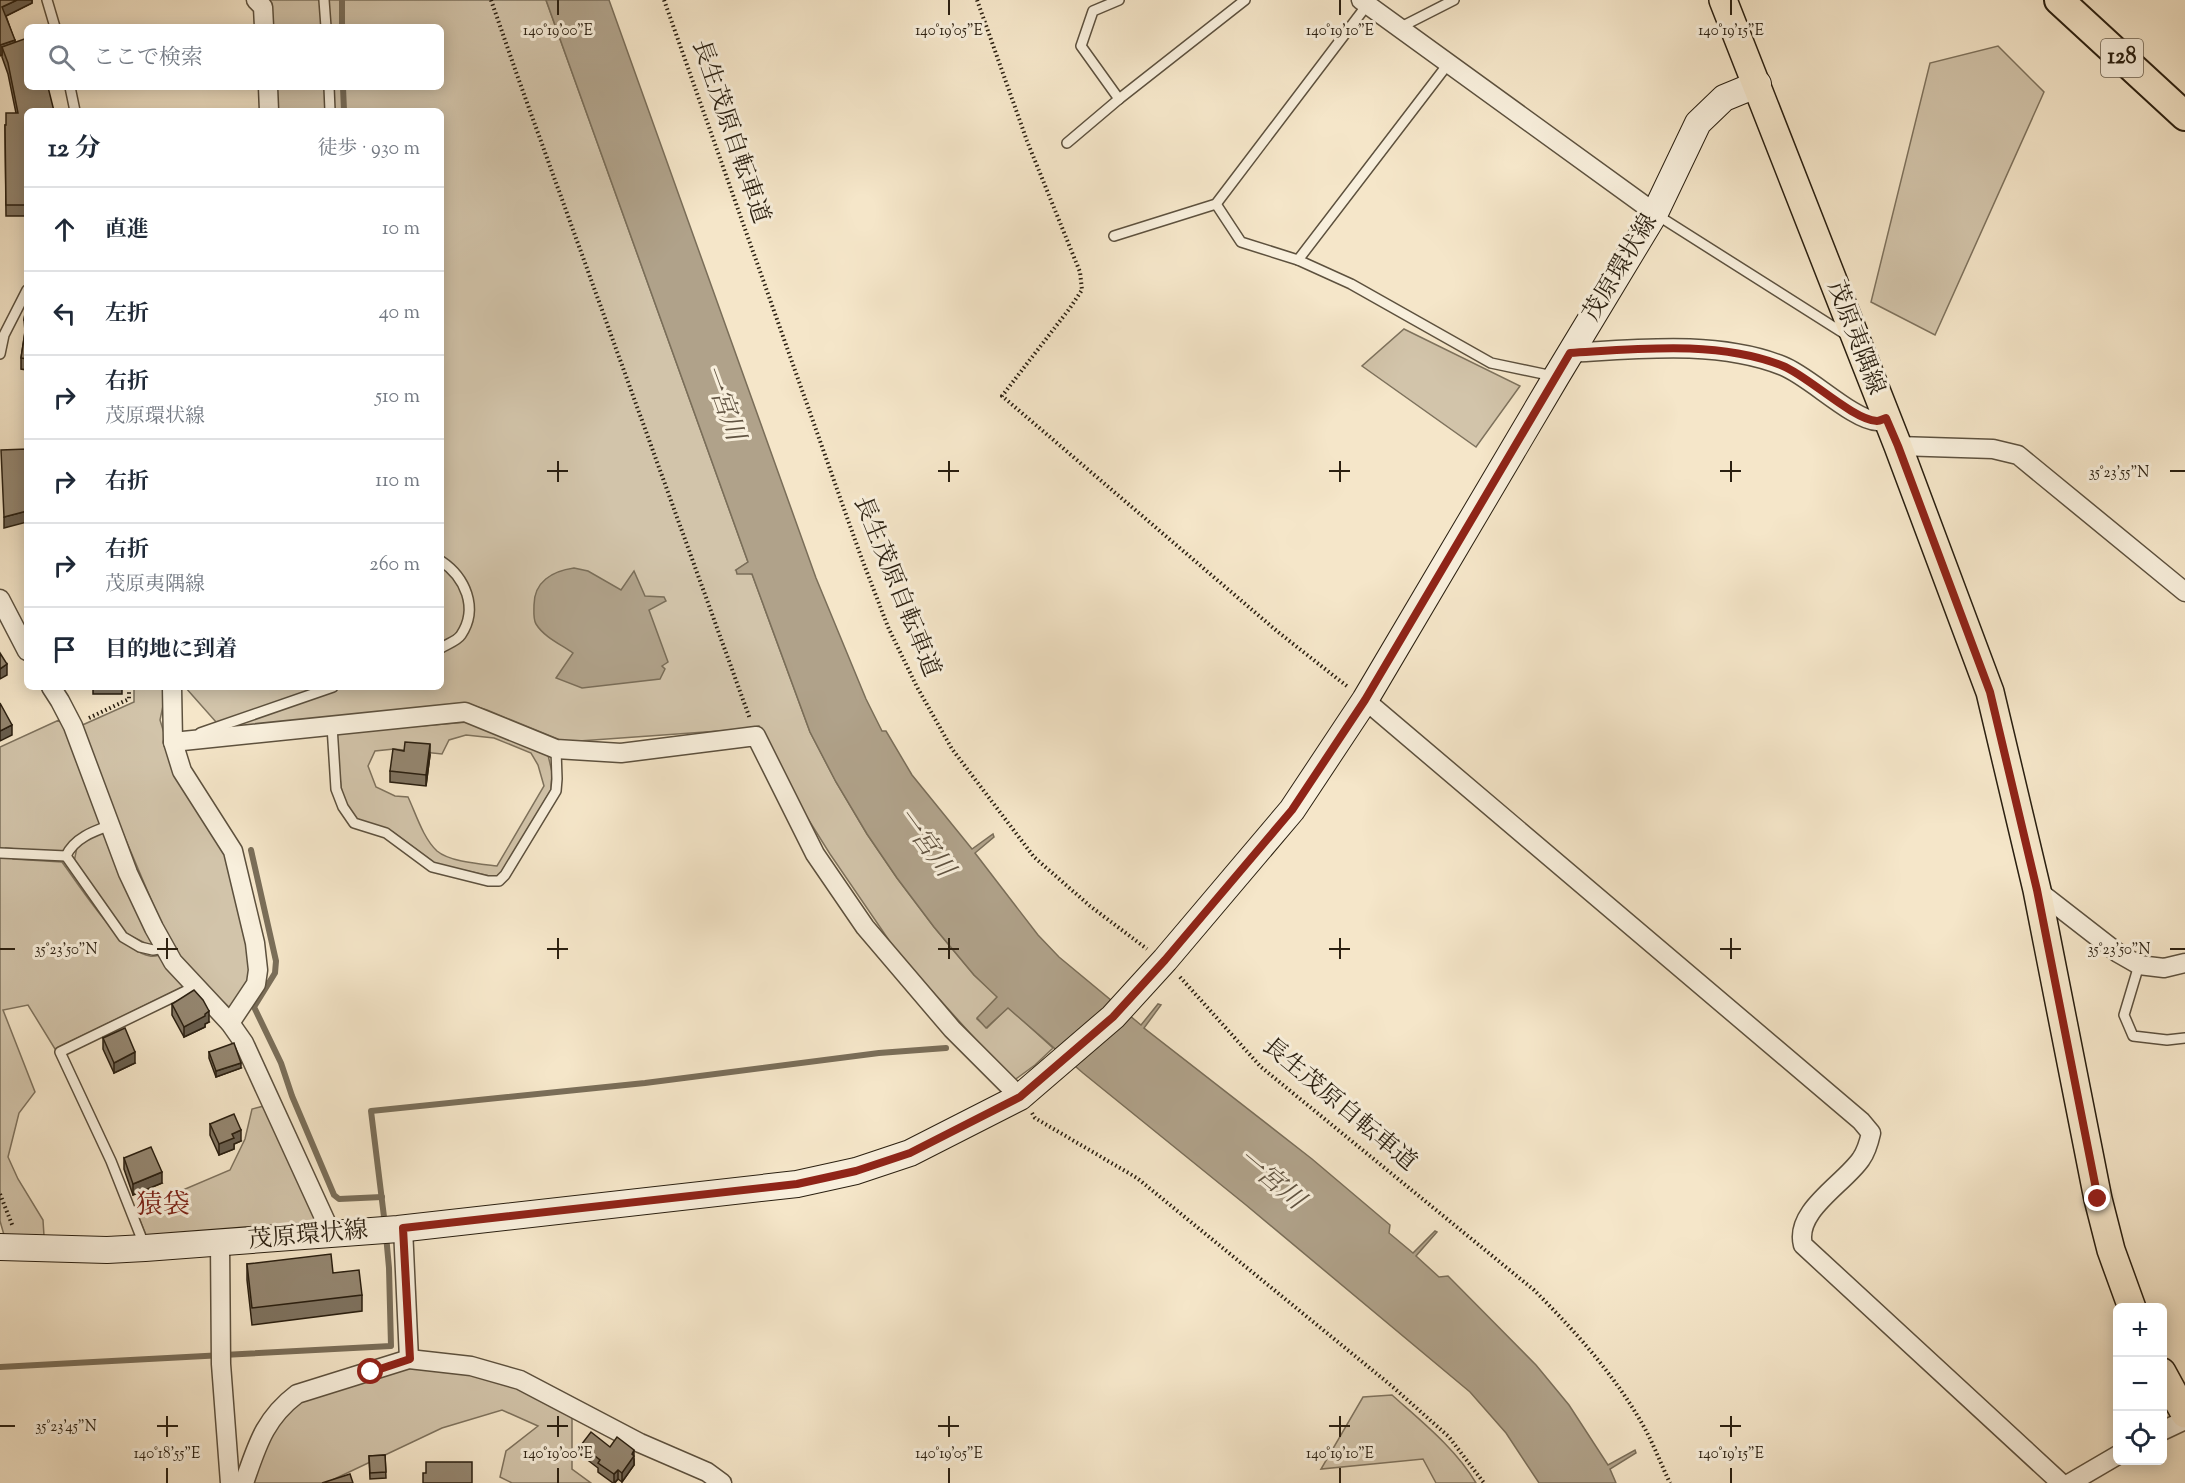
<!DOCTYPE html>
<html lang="ja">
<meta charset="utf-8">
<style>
body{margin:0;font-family:"Sorts Mill Goudy","Noto Serif JP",serif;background:#f2f2f3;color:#1f2937}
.controls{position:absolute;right:18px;bottom:18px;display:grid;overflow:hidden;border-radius:9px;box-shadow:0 3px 15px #0003}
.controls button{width:54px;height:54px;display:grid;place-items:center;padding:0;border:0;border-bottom:2px solid #e0e1e3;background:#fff;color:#1f2937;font:30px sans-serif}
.stop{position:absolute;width:18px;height:18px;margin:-14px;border:4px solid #8f2418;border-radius:50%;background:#fff}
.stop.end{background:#8f2418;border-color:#fff;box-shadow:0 2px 6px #0008}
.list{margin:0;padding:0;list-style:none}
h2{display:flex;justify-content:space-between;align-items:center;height:78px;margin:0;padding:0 24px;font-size:26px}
h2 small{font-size:20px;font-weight:400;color:#747a83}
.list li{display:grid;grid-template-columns:39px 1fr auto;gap:18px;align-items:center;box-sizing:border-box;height:84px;padding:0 24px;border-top:2px solid #e0e1e3}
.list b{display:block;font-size:22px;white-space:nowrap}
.list p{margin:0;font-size:20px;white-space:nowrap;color:#747a83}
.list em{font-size:20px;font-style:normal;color:#747a83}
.icon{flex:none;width:33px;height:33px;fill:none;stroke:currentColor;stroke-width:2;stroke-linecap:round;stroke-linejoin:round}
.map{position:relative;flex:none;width:2185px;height:1483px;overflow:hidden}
.search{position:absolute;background:#fff;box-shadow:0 3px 15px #0003;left:24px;top:24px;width:420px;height:66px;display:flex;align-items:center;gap:15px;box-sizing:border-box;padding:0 21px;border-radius:9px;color:#747a83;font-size:22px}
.panel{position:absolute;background:#fff;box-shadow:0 3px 15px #0003;left:24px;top:108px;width:420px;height:582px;border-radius:9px}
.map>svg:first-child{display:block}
.green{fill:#d2c4aa;stroke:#7e725d;stroke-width:1.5;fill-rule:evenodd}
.water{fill:#b0a28a;stroke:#7a6e59;stroke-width:1.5}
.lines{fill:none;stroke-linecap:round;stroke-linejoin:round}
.stream{stroke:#7a6e59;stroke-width:6}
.service-casing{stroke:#5d513e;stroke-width:12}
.minor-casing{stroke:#5d513e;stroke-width:21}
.secondary-casing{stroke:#2a1f10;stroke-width:28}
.primary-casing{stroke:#2a1f10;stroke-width:30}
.trunk-casing{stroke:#2a1f10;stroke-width:32}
.path{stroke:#2a1f10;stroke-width:4;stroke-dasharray:1.5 3;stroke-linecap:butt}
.service{stroke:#f8efdc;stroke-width:9}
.minor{stroke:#f8efdc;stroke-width:18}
.secondary{stroke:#f8efdc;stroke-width:26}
.primary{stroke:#f5e6c9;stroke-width:27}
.trunk{stroke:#f5e6c9;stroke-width:28}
.wall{fill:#7f7360;stroke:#2a1f10;stroke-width:1.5}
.shaded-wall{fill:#685e4e;stroke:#2a1f10;stroke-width:1.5}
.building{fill:#948670;stroke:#2a1f10;stroke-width:1.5}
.route{stroke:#8f2418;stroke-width:8}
.ticks{fill:none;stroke:#2a1f10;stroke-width:2}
.labels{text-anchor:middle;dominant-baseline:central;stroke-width:6;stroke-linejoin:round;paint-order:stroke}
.shield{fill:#f8efdc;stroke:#685d4d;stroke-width:1.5}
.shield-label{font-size:22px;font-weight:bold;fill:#2a1f10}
.street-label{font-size:24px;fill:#2a1f10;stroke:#f8efdc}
.water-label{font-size:26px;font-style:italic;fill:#605341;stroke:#f8efdc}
.quarter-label{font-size:27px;fill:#7a1f14;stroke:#f8efdc}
.ticks-label{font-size:15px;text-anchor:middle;fill:#2a1f10;stroke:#f8efdc;stroke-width:6;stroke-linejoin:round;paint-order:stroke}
</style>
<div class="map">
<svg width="2185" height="1483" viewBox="0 0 2185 1483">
<rect width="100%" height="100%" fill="#f5e6c9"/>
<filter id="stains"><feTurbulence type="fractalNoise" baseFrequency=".00333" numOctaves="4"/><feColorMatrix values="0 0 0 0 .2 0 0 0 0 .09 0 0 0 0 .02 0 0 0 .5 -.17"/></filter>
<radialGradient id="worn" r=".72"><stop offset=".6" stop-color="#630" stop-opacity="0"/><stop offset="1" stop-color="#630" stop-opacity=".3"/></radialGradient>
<g class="green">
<polygon points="265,0 546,0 748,562 736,570 752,574 810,732 836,782 867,834 897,878 934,927 974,975 998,997 977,1019 987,1028 1008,1007 1053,1048 1035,1065 1013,1081 897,952 830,854 783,779 759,726 747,729 565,742 487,710 468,704 224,731 185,687 441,687 441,111 275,111 274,87 441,87 441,27 272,27"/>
<polygon points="1998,46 2044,92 1935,335 1871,302 1930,63"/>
<polygon points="1404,329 1520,386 1476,447 1362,366"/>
<polygon points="134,687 167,687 160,720 176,772 228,857 251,957 251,981 232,1010 175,956 78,727 134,702"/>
<path d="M59,720L68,733L104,823L84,832L62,854L6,848L13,859L62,862C80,886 121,952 150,956C154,957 159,955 164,954L187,985L55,1049L28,1005L3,1010L35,1092L19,1113L8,1157L18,1179L43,1220L44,1236L4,1235L0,1221V747Z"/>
<path d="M468,722L548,755L552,772L551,790L501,874L494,877L436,864L393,832L357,820L343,800L338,764L337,733ZM466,735L494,738L531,753L538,765L544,786L497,866C480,864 450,862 437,851C423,838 416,814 408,797L395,796L376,787L368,766L375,751L394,749L442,754L449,740Z"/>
<polygon points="98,832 103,833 152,940 158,946 149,945 125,933 74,862 77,847"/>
<polygon points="264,1106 318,1225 147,1238 136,1210 230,1170 245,1139 252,1109"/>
<polygon points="409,1364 472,1373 515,1384 572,1414 572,1469 591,1483 512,1483 500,1477 506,1451 538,1426 502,1410 442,1428 326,1483 253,1483 265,1442 288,1405"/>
<path d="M1392,1395C1422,1422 1455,1448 1476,1483H1436L1423,1459L1321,1469L1363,1397Z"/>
</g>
<g class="water">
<polygon points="546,0 609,0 816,578 866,699 882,731 886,731 912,775 972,849 993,834 994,837 975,853 1038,935 1059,957 1141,1025 1158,1004 1161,1005 1144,1028 1312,1159 1390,1225 1389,1233 1413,1253 1435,1231 1437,1232 1416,1256 1439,1277 1448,1276 1536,1365 1569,1405 1608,1465 1635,1450 1636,1453 1610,1469 1616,1483 1539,1483 1506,1433 1470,1392 1246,1205 1083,1073 1008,1008 986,1028 977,1018 997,997 974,975 934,927 897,878 867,834 836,782 810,732 752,574 737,574 736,570 748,562"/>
<path d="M574,568L588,571L621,590L634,571L645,596L664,597L666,601L649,610L668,662L662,666L665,669L660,679L582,688L556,678L573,653C560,644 544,637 536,624C533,619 534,611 534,605C534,582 552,571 574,568Z"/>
</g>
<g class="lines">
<g class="stream">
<polyline points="342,0 342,27"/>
<polyline points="343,87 344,111"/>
<polyline points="251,850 276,961 275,973 254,1007 281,1063 292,1096 334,1195 339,1199 382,1197"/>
<polyline points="385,1225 371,1111 645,1083 879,1053 946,1048"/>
<polyline points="0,1367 391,1346 389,1268 386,1235"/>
</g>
<defs>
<g id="service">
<polyline points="47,0 55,27"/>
<polyline points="324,0 326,27"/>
<polyline points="1399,28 1454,0"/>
<polyline points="70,87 75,111"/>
<polyline points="329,87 330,111"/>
<polyline points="1119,99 1081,46 1093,11 1119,0"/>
<polyline points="1067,143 1119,99 1245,0"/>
<polyline points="1216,204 1241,242 1298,260 1351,284 1491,363 1553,376"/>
<polyline points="1657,215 1848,336"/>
<polyline points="1114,236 1216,204 1367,5"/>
<polyline points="1298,260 1448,64"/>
<polyline points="0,354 4,335 27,290"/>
<path d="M441,561C465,577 479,608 461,635C457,641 447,644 441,648"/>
<polyline points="332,726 336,789 343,807 354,823 386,833 432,867 488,881 499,881 505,875 556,791 557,779 556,749"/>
<polyline points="200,733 333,687"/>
<path d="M0,853L66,856C74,838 94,831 111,825"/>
<polyline points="66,856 123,937 140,947 153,950 165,948"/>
<polyline points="2139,965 2124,1015 2133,1036 2167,1040 2185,1038"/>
<polyline points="145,1247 111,1161 60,1052 196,986"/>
</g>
<g id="minor">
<polyline points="256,0 263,7 264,27"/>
<polyline points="1361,0 1655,213"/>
<polyline points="268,87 269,111"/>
<path d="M1570,353C1638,349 1718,340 1783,366C1809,376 1853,420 1877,421C1880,421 1883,419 1886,418"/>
<polyline points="1898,446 1993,449 2018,455 2185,592"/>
<polyline points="0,599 27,651"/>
<polyline points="51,687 60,701 73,726 128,873 154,928 173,962 230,1023 244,1043 332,1235"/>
<polyline points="172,687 173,742 182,771 233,851 255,943 258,970 256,984 230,1023"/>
<path d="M1365,700L1861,1121L1871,1133C1869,1142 1866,1152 1861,1159C1844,1184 1794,1211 1803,1245L2061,1483"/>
<polyline points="173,742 465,712 556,749 621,753 756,736 815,854 865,927 952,1029 1020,1097"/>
<polyline points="2037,890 2118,953 2139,965 2164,968 2185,963"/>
<polyline points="403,1228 409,1359"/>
<polyline points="220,1243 221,1364 230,1483"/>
<polyline points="2162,1431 2185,1420"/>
<path d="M244,1483C257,1446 264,1419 297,1394L409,1359L471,1366L520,1380L640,1443L707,1472L722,1483"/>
<polyline points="2070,1483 2118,1455"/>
</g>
<polyline id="secondary" points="0,1247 107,1250 145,1248 398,1229 797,1184 856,1171 910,1153 1020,1097 1113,1017 1165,960 1292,810 1365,700 1556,377 1655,213 1698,123 1724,98 1758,84"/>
<g id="primary">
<polyline points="1723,0 1898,446 1990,692 2037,890 2098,1199 2111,1250 2132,1308"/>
<polyline points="2162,1372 2185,1414"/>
</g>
<polyline id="trunk" points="2059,0 2185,116"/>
</defs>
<use href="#service" class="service-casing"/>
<use href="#minor" class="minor-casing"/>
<use href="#secondary" class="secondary-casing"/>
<use href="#primary" class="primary-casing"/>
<use href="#trunk" class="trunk-casing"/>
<g class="path">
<polyline points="491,0 517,75 750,719"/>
<polyline points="664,0 860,554 888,627 917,687 952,749 1034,857 1090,906 1147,949"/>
<polyline points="977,0 1027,141 1080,272 1082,290 1070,308 1002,396 1278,632 1348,687"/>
<polyline points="89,718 129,699 129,687"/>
<path d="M1180,977L1261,1067L1534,1290C1573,1329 1612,1372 1640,1420C1652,1440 1660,1462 1670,1483"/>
<polyline points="1032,1113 1035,1118 1137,1178 1393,1387 1449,1437 1484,1483"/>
<polyline points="0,1194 13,1227"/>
</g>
<use href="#service" class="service"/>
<use href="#minor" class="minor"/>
<use href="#secondary" class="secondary"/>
<use href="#primary" class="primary"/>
<use href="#trunk" class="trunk"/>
</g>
<g class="wall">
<polygon points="0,0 32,0 32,3 6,16 15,42 27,111 27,216 6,216 5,125 6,125 16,113 8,74 2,57"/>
<polygon points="27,300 27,370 21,369 21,358 25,331 24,320"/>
<rect x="93" y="687" width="29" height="7"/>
<polygon points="404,751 430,755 426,786 390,782 390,771"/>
<polygon points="172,1004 209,1022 205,1024 205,1027 184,1037 172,1015"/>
<polygon points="103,1038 135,1063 114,1073 103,1049"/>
<polygon points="209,1052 241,1068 216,1077 209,1058"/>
<polygon points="210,1124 241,1141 234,1144 234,1149 219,1155 210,1135"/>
<polygon points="124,1158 162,1183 133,1195 124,1169"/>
<polygon points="247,1264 333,1273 362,1295 362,1311 252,1325 247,1280"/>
<polygon points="581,1445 610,1447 634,1459 634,1465 622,1482 618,1479 615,1483 613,1483 598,1472 598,1468 581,1455"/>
<polygon points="385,1455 386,1478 370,1479 369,1456"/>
</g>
<g class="shaded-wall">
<polygon points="17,0 32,0 32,3 2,18 2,7"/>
<polygon points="15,40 15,50 2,47 2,55 0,56 0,45"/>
<polygon points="27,511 27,522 4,528 4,517"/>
<polygon points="7,664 7,675 0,679 0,669"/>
<polygon points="12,725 12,735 0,741 0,731"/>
<polygon points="430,744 430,755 426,786 426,775"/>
<polygon points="209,1011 209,1022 205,1024 205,1027 184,1037 184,1027"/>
<polygon points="135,1052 135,1063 114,1073 114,1063"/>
<polygon points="241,1063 241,1068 216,1077 216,1071"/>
<polygon points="241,1130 241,1141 234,1144 234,1149 219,1155 219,1144 232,1134"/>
<polygon points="162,1172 162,1183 133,1195 133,1184"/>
<polygon points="634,1450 634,1465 622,1482 622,1473"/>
<polygon points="618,1470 618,1479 614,1483 614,1474"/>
</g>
<g class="building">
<polygon points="0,0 17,0 2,7 15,40 0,45"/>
<polygon points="27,38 27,87 48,87 54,111 27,111 27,205 6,205 5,125 6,125 6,113 18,113 8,63 2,47"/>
<polygon points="27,300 27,359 21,358 27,320 24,320"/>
<polygon points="27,449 27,511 4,517 1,450"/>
<polygon points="0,653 7,664 0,669"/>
<polygon points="0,703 12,725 0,731"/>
<polygon points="405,742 430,744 426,775 390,771 393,749 404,751"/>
<polygon points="194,990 203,1000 209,1011 205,1014 205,1016 184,1027 172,1004"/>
<polygon points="125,1028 135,1052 114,1063 103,1038"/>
<polygon points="234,1043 241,1063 216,1071 209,1052"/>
<polygon points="234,1114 241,1130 232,1134 234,1138 219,1144 210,1124"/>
<polygon points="151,1147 162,1172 133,1184 124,1158"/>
<polygon points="331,1254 333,1273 359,1270 362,1295 252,1308 247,1264"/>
<polygon points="591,1432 610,1447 617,1437 634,1450 632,1454 634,1456 622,1473 618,1470 614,1474 598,1463 600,1460 581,1445"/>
<polygon points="385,1455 386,1472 370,1473 369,1456"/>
<polygon points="426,1462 472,1462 472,1483 423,1483 423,1473 426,1473"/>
<polygon points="350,1474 353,1483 322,1483"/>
</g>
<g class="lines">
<path class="route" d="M371,1372L410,1359L403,1228L797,1184L856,1171L910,1153L1020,1097L1113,1017L1165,960L1292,810L1365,700L1570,353C1638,349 1718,340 1783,366C1808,376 1853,420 1877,421C1880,421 1883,419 1886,418L1898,446L1990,692L2037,890L2098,1199"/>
</g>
<path class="ticks" d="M558,0V15M949,0V15M1340,0V15M1731,0V15M558,461V482M949,461V482M1340,461V482M1731,461V482M547,471H568M938,471H959M1329,471H1350M1720,471H1741M2170,471H2185M167,938V959M558,938V959M949,938V959M1340,938V959M1731,938V959M0,949H15M157,949H178M547,949H568M938,949H959M1329,949H1350M1720,949H1741M2170,949H2185M167,1416V1437M558,1416V1437M949,1416V1437M1340,1416V1437M1731,1416V1437M0,1426H15M157,1426H178M547,1426H568M938,1426H959M1329,1426H1350M1720,1426H1741M167,1468V1483M558,1468V1483M949,1468V1483M1340,1468V1483M1731,1468V1483"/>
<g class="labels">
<rect class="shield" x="2101" y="39" width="42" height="38" rx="4.5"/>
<g class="shield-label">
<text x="2122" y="58">128</text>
</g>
<g class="street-label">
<text transform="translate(730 132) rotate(71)">長生茂原自転車道</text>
<text transform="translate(1621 268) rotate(-59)">茂原環状線</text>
<text transform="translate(1855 338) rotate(69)">茂原夷隅線</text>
<text transform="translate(896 587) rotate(68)">長生茂原自転車道</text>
<text transform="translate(1339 1105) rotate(40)">長生茂原自転車道</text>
<text transform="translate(308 1236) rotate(-5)">茂原環状線</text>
</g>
<g class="water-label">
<text transform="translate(722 403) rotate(70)">一宮川</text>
<text transform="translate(924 843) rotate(54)">一宮川</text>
<text transform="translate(1270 1180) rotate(40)">一宮川</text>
</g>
<g class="quarter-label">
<text x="163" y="1206">猿袋</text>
</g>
</g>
<g class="ticks-label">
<text x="558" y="35">140°19'00"E</text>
<text x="949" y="35">140°19'05"E</text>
<text x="1340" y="35">140°19'10"E</text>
<text x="1731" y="35">140°19'15"E</text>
<text x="2119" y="477">35°23'55"N</text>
<text x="66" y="954">35°23'50"N</text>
<text x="2119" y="954">35°23'50"N</text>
<text x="66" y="1431">35°23'45"N</text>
<text x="167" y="1458">140°18'55"E</text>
<text x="558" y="1458">140°19'00"E</text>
<text x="949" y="1458">140°19'05"E</text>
<text x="1340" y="1458">140°19'10"E</text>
<text x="1731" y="1458">140°19'15"E</text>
</g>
<rect width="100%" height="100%" filter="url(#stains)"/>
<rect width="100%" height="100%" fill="url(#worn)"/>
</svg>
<div class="controls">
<button>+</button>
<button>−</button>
<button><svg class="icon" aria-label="locate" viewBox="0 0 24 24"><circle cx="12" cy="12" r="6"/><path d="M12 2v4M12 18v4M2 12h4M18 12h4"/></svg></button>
</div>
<div class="stop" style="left:371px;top:1372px"></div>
<div class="stop end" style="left:2098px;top:1199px"></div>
<div class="search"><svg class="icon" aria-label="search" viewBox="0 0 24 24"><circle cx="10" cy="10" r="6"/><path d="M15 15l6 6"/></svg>ここで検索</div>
<section class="panel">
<h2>12 分<small>徒歩 · 930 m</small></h2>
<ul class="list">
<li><svg class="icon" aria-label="ahead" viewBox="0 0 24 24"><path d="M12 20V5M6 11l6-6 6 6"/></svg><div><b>直進</b></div><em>10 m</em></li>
<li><svg class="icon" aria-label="left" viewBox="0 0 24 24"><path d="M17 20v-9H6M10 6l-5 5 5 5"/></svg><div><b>左折</b></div><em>40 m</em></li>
<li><svg class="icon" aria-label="right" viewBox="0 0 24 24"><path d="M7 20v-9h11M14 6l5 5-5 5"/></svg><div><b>右折</b><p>茂原環状線</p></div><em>510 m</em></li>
<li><svg class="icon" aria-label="right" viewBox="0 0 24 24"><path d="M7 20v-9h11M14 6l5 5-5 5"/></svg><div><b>右折</b></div><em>110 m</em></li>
<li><svg class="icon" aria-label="right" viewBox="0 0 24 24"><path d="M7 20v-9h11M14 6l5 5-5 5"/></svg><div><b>右折</b><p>茂原夷隅線</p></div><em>260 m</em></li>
<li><svg class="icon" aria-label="arrive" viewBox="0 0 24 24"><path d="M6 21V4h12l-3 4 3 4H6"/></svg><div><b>目的地に到着</b></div></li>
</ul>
</section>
</div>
